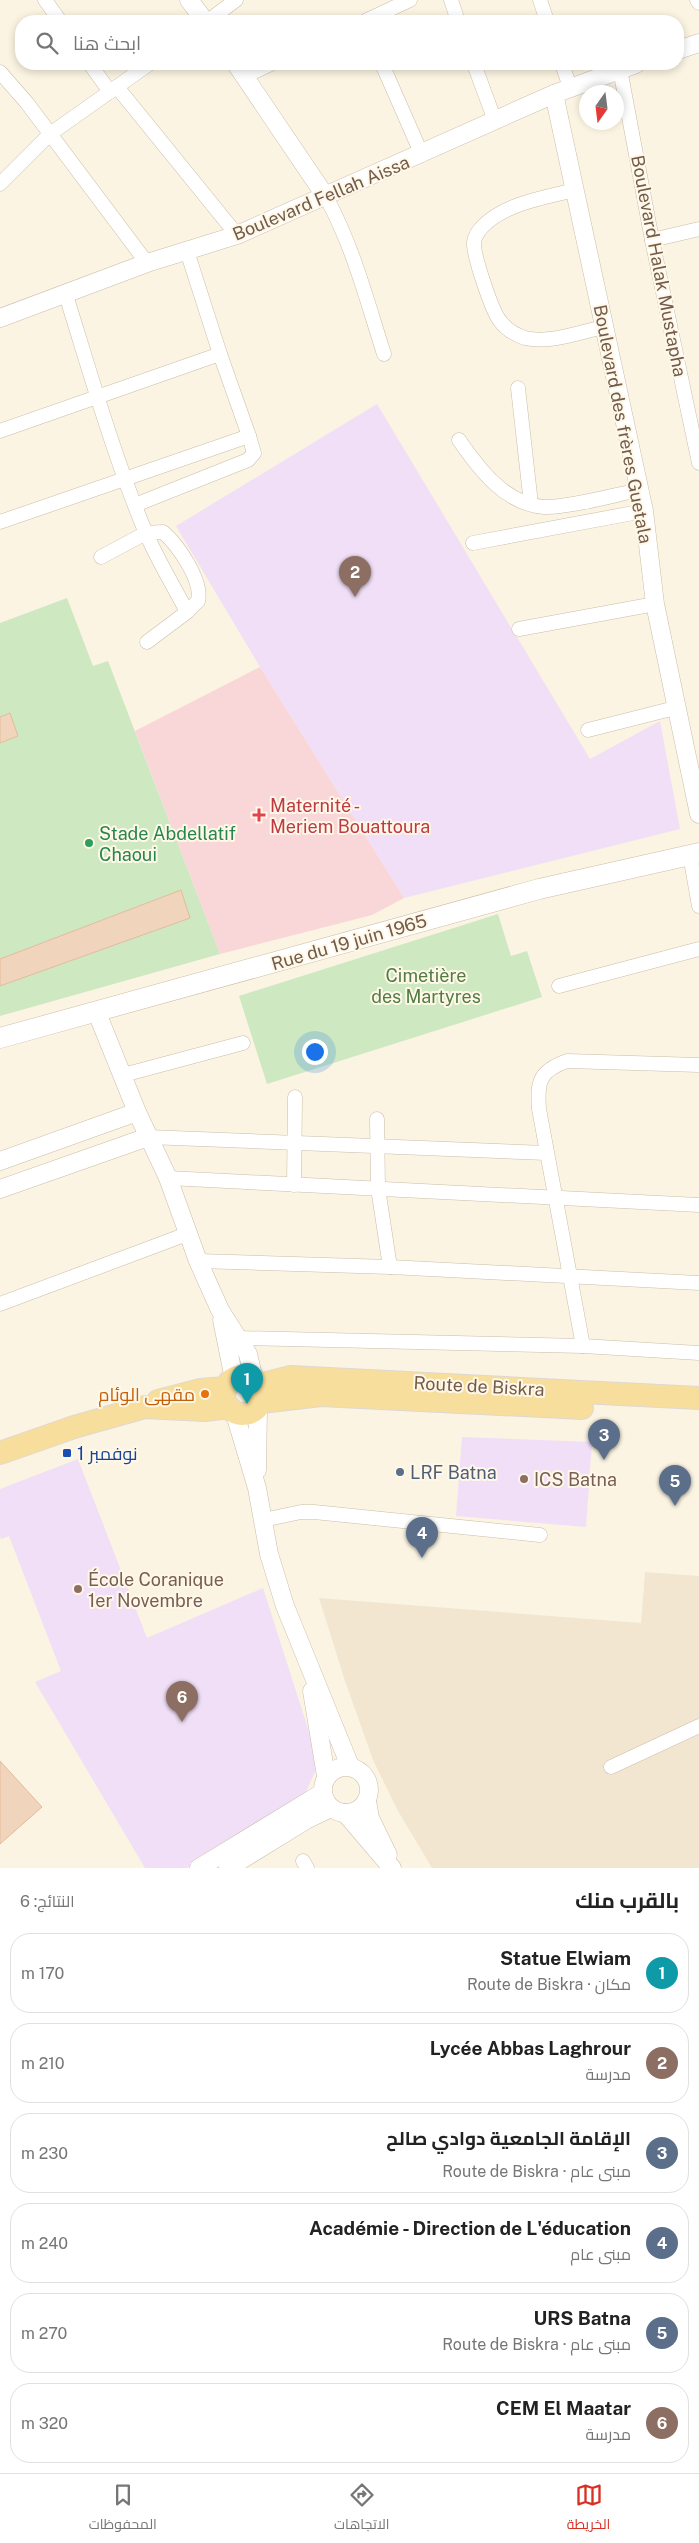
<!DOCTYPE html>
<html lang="ar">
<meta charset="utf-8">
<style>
body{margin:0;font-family:"Public Sans",Cairo,sans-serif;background:#f2f2f2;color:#222;direction:rtl}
.compass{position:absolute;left:579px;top:85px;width:45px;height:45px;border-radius:50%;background:#fff;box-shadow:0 2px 8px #0003;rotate:194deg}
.you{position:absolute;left:314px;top:1051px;width:18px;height:18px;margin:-12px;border:4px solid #fff;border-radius:50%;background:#1a73e8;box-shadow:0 0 0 8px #1a73e833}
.badge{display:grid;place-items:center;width:32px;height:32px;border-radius:50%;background:#d93025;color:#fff;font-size:16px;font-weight:700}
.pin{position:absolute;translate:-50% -41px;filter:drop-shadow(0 1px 2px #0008)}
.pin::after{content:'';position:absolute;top:26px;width:18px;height:15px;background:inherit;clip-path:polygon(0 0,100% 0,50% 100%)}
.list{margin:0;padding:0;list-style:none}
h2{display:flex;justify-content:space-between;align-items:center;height:65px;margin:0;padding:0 20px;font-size:21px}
h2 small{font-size:16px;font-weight:400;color:#767676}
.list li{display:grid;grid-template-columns:32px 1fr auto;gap:15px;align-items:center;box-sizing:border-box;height:80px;margin:0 10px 10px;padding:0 10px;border:1px solid #e0e0e0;border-radius:20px}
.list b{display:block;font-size:19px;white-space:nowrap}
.list p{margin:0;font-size:16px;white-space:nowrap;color:#767676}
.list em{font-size:16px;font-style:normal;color:#767676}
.icon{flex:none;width:28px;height:28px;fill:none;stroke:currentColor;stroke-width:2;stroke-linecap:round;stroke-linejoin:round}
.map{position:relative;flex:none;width:699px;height:1868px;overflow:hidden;direction:ltr}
.search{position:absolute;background:#fff;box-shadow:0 2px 8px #0003;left:15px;right:15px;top:15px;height:55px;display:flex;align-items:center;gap:12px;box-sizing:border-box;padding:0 18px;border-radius:20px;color:#767676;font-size:19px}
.sheet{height:605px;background:#fff}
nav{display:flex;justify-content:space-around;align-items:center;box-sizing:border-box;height:70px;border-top:1px solid #e0e0e0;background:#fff;font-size:14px;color:#767676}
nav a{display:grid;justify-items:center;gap:2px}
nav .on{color:#d93025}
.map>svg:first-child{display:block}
.residential{fill:#f3e6d1}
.education{fill:#f1dff7}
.medical{fill:#f9d6d7}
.green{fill:#cee8c2}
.building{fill:#f0d4bb;stroke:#e2bc9c}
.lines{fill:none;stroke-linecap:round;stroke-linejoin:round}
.minor-casing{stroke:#ccbcaa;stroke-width:15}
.tertiary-casing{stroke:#ccbcaa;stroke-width:19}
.secondary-casing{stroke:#cfbca8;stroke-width:21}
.primary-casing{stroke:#ddd8d4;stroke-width:24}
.minor{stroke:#fff;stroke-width:14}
.tertiary{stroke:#fff;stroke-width:18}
.secondary{stroke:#fff;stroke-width:20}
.primary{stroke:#f8de9c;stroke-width:22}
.health-dot{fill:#e0444e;stroke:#fff8e8;stroke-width:2}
.leisure-dot{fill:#2e9e5b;stroke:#fff8e8;stroke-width:2}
.food-dot{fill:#e8710a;stroke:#fff8e8;stroke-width:2}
.transit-dot{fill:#1a4fb4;stroke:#fff8e8;stroke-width:2}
.service-dot{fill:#5c6f8a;stroke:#fff8e8;stroke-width:2}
.education-dot{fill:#8d6e63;stroke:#fff8e8;stroke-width:2}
.labels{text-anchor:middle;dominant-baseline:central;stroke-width:4;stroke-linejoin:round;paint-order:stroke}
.street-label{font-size:18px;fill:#725b4a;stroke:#fff8e8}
.health-label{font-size:18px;fill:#be3a42;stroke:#fff8e8;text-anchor:start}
.leisure-label{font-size:18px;fill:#27864d;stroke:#fff8e8;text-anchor:start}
.park-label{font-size:18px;fill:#517d44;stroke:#fff8e8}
.food-label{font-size:18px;fill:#c56008;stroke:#fff8e8;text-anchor:end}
.transit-label{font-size:18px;fill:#164399;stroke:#fff8e8;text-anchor:start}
.service-label{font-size:18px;fill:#4e5e75;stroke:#fff8e8;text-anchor:start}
.education-label{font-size:18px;fill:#785e54;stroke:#fff8e8;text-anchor:start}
</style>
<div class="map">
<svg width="699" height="1868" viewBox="0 0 699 1868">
<rect width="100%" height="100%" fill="#fbf4e2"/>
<polygon class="residential" points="645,1572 699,1576 699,1868 432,1868 398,1811 373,1760 345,1681 319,1598 641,1623"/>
<g class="education">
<polygon points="377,404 590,759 660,721 680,829 404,898 260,667 176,526"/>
<polygon points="462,1437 592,1442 586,1527 456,1516"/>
<polygon points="78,1459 147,1638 263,1588 319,1763 305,1794 187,1868 145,1868 35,1682 61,1671 9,1536 1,1539 0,1535 0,1489"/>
</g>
<polygon class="medical" points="260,667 404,898 372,915 220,954 135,731"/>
<g class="green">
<polygon points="67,598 93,666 108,661 220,954 0,1016 0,623"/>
<polygon points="498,914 511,956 527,951 542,997 267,1084 239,996"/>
</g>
<g class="building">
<polygon points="10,713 18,736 0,743 0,717"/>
<polygon points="181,890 190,918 0,986 0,959"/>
<polygon points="0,1761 42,1807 0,1844"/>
</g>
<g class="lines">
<defs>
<g id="minor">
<polyline points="45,0 60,21"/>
<polyline points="451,0 458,21"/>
<polyline points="540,0 547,21"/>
<polyline points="697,0 699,3"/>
<polyline points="208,21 236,0"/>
<polyline points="365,21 410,0"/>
<polyline points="90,64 110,92"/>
<polyline points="382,64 422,155"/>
<polyline points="474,64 495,121"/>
<polyline points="562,64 570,87"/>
<polyline points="620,69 652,240 699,463"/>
<polyline points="0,72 27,103 147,263"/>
<polyline points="245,76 271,64"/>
<polyline points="117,87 237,235"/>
<polyline points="0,184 50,134 149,64"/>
<path d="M574,190C544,198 506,203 483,226C479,230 475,236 474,242C473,255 492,311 500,321C506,329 516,335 525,338C550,344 580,332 604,327"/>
<path d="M326,197C353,246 367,301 384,354"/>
<polyline points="652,240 699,229"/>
<path d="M65,292C90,372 113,454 145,531C157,559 173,585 187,612"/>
<polyline points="518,388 531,504"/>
<polyline points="0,431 220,354"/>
<path d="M459,440C479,469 505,504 544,507C568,508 614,495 639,490"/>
<polyline points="135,505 248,460 254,453 249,436"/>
<polyline points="0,522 249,436 220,354 187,251"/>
<polyline points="473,543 644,511"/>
<path d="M101,557L146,533L163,532C178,545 203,581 198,601L187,612L147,642"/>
<polyline points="519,629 655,604"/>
<polyline points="588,730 675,708"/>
<polyline points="690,855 699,906"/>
<polyline points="559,986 699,949"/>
<polyline points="123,1075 243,1043"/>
<polyline points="377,1119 378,1188 390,1267"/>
<polyline points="148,1137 546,1153"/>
<polyline points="168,1178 699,1205"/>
<polyline points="294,1185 295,1097"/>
<polyline points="198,1261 390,1267 699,1283"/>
<polyline points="0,1304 187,1234"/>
<polyline points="239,1338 583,1346 699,1353"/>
<path d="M583,1346L539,1109C537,1082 539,1071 567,1061L699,1065"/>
<polyline points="263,1520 301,1512 314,1512 540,1535"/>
<polyline points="611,1767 699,1726"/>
<polyline points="303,1861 307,1868"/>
</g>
<g id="tertiary">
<polyline points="189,0 205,21"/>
<polyline points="678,50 699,43"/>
<polyline points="236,64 326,197"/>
<polyline points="554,94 644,511 655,604 699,814"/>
<polyline points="0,318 147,263 237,235 554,94 636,64"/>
<polyline points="97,1013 137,1112 168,1178 198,1261 220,1310 248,1354 254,1380"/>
<polyline points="0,1161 137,1112"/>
<polyline points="0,1189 148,1137"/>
<polyline points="222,1320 234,1379"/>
<polyline points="234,1411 257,1488 269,1554 285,1606 350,1766"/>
<polyline points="257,1470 258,1407"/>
<polyline points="312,1691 326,1776"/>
<circle cx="346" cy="1790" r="23"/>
<polyline points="367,1801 370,1818 388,1855"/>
<polyline points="345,1813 392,1868"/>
<polyline points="199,1868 322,1793"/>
<polyline points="228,1868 306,1820 331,1808"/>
</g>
<polyline id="secondary" points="0,1038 539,889 699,853"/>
<g id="primary">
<circle cx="243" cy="1395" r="19"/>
<polyline points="259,1385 290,1377 699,1398"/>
<polyline points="158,1401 200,1390 226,1388"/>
<polyline points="261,1402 321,1395 582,1408"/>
<polyline points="0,1453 74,1427 145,1407 205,1410 229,1407"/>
</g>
</defs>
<use href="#minor" class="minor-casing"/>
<use href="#tertiary" class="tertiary-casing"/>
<use href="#secondary" class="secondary-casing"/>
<use href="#primary" class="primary-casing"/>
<use href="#minor" class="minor"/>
<use href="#tertiary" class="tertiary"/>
<use href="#secondary" class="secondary"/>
<use href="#primary" class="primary"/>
</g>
<path class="health-dot" d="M256.5 807.5h5v5h5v5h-5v5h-5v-5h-5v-5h5z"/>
<circle class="leisure-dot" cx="89" cy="843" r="5"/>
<circle class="food-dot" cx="205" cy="1394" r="5"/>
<rect class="transit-dot" x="62" y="1448" width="10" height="10" rx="2.5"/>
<circle class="service-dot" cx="400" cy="1472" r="5"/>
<g class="education-dot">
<circle cx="524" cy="1479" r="5"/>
<circle cx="78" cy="1589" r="5"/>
</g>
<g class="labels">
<g class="street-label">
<text transform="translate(321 198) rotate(-23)">Boulevard Fellah Aissa</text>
<text transform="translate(659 266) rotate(79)">Boulevard Halak Mustapha</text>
<text transform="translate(623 424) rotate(79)">Boulevard des frères Guetala</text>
<text transform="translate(349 942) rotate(-16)">Rue du 19 juin 1965</text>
<text transform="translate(479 1386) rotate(3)">Route de Biskra</text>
</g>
<g class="health-label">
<text x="270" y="805">Maternité -<tspan x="270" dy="21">Meriem Bouattoura</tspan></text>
</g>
<g class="leisure-label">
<text x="99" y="833">Stade Abdellatif<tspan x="99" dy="21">Chaoui</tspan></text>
</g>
<g class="park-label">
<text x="426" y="975">Cimetière<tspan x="426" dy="21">des Martyres</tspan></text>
</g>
<g class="food-label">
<text x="195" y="1394">مقهى الوئام</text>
</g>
<g class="transit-label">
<text x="77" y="1453">1 نوفمبر</text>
</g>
<g class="service-label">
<text x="410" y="1472">LRF Batna</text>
</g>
<g class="education-label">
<text x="534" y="1479">ICS Batna</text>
<text x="88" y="1579">École Coranique<tspan x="88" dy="21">1er Novembre</tspan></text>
</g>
</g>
</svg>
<svg class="compass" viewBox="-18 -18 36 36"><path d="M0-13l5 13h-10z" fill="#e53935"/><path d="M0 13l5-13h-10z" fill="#767676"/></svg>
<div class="you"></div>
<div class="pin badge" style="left:247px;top:1404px;background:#0f9aa8">1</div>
<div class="pin badge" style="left:355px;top:597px;background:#8d6e63">2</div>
<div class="pin badge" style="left:604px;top:1460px;background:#5c6f8a">3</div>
<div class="pin badge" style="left:422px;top:1558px;background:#5c6f8a">4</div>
<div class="pin badge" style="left:675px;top:1506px;background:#5c6f8a">5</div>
<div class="pin badge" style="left:182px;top:1722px;background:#8d6e63">6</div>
<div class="search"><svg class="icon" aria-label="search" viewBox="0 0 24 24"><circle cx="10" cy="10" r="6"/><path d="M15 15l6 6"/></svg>ابحث هنا</div>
</div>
<section class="sheet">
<h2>بالقرب منك<small>النتائج: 6</small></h2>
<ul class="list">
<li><span class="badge" style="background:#0f9aa8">1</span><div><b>Statue Elwiam</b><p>مكان · Route de Biskra</p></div><em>170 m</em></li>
<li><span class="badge" style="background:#8d6e63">2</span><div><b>Lycée Abbas Laghrour</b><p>مدرسة</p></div><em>210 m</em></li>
<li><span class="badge" style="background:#5c6f8a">3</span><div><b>الإقامة الجامعية دوادي صالح</b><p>مبنى عام · Route de Biskra</p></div><em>230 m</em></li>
<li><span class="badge" style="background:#5c6f8a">4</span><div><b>Académie - Direction de L'éducation</b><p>مبنى عام</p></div><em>240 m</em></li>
<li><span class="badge" style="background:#5c6f8a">5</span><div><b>URS Batna</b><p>مبنى عام · Route de Biskra</p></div><em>270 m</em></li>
<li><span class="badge" style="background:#8d6e63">6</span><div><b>CEM El Maatar</b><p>مدرسة</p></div><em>320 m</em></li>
</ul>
</section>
<nav>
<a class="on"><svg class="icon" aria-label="map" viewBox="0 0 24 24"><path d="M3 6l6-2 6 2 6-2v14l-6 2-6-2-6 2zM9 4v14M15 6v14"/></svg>الخريطة</a>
<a><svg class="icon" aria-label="directions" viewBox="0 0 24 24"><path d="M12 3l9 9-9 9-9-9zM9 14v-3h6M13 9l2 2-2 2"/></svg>الاتجاهات</a>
<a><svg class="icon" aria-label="saved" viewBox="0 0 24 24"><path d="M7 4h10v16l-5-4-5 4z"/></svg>المحفوظات</a>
</nav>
